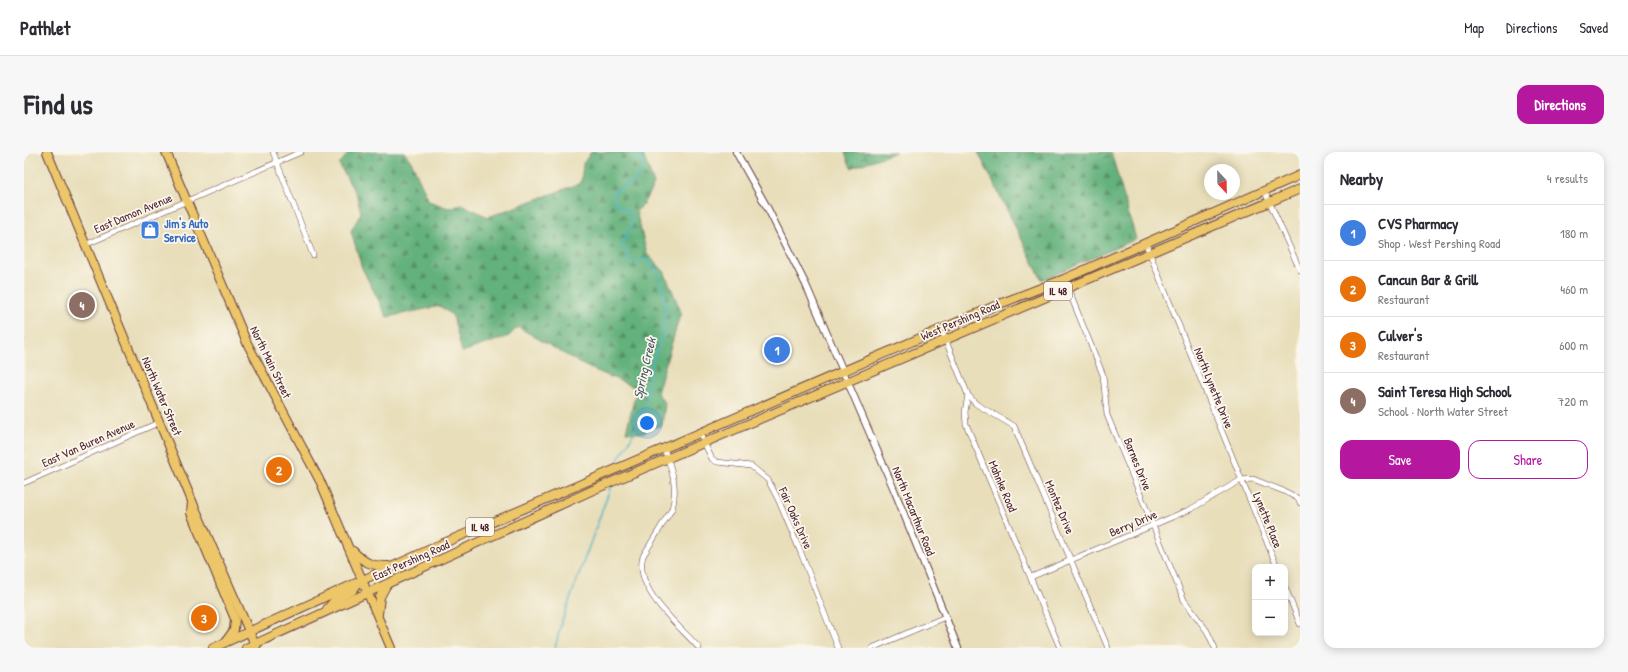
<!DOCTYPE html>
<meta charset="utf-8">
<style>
body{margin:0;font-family:"Patrick Hand",sans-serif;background:#f7f7f7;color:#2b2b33}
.controls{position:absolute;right:12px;bottom:12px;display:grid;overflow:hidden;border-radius:8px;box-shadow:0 2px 10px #0003}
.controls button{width:36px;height:36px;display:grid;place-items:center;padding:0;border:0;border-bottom:1px solid #e1e1e2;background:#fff;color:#2b2b33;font:20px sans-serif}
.compass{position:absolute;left:1180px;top:12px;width:36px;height:36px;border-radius:50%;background:#fff;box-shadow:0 2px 10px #0003;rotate:158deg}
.you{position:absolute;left:623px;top:271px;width:14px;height:14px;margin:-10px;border:3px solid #fff;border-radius:50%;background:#1a73e8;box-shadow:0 0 0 6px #1a73e833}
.badge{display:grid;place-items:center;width:26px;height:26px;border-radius:50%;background:#b5179e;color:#fff;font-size:13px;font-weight:700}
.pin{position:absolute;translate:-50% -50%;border:2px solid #fff;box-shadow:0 1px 4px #0006}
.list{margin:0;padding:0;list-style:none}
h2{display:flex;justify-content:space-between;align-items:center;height:52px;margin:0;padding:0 16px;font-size:17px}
h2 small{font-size:13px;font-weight:400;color:#7c7c81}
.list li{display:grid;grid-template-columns:26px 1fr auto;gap:12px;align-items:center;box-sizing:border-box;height:56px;padding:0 16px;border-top:1px solid #e1e1e2}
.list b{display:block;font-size:15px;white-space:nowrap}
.list p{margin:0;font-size:13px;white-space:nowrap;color:#7c7c81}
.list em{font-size:13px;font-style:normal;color:#7c7c81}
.actions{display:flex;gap:8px;padding:12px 16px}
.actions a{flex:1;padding:9px 0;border:1px solid #b5179e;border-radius:12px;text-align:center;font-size:14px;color:#b5179e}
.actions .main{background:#b5179e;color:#fff}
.map{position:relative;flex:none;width:1276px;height:496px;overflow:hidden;border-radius:12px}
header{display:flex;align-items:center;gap:24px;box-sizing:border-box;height:56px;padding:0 20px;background:#fff;border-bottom:1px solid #e1e1e2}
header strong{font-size:19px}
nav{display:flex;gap:22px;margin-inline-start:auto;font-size:14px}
.intro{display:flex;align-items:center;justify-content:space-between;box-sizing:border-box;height:96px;padding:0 24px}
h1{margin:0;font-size:28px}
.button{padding:10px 18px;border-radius:12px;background:#b5179e;color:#fff;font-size:14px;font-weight:700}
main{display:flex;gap:24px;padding:0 24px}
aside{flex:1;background:#fff;border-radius:12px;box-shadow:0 2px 10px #0003}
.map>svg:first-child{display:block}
.forest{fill:url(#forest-firs);stroke:#566853}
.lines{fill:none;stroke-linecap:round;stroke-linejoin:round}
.stream{stroke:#45b1c2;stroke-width:1.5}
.minor-casing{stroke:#623c40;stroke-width:6}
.tertiary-casing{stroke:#623c40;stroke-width:8}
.primary-casing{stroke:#623c40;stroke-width:10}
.minor{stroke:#fff;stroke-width:5}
.tertiary{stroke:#fff;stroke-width:6}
.primary{stroke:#ecc669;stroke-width:8}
.labels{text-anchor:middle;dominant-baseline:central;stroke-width:3.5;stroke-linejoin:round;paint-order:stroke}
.shield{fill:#fbf7ec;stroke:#7f6065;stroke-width:1}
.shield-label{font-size:11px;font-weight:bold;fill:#4a1f2b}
.street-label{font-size:12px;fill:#4a1f2b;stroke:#fbf7ec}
.shop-label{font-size:12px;font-weight:bold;fill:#366cbe;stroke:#fbf7ec;text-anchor:start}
.water-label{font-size:13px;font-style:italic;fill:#485967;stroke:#fbf7ec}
</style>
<header>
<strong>Pathlet</strong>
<nav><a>Map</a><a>Directions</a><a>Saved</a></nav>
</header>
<div class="intro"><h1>Find us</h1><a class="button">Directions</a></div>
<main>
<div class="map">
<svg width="1276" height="496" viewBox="0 0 1276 496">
<defs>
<pattern id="forest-firs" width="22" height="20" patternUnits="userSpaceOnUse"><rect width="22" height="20" fill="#63b17b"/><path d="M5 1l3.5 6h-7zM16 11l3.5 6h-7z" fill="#548f65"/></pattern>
</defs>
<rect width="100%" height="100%" fill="#fbf7ec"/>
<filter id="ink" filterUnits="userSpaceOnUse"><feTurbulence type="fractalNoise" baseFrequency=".025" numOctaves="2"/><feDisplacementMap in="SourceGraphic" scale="8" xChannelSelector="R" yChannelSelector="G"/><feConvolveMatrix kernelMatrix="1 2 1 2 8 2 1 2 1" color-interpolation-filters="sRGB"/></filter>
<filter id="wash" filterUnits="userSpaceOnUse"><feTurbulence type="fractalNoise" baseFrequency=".012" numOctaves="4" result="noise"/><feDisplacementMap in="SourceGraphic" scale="16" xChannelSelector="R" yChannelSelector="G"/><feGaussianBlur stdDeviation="0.9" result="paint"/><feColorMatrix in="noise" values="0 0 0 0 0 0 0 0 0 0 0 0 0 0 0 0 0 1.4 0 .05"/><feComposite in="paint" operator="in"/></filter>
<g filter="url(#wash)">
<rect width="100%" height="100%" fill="#e8deba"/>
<g class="forest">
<polygon points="326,0 380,0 387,9 405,49 424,56 437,52 464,65 557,31 559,12 567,0 618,0 630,32 618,54 612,59 623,102 640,119 657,160 633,241 641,251 638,273 617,281 602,280 613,236 561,214 494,175 485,184 438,200 429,164 416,154 363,165 338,116 327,79 337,61 333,44 315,12"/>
<polygon points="821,0 872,0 827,16"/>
<polygon points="954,0 1087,0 1112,87 1018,128"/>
</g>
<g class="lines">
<g class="stream">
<path d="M593,312C594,304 600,300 604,292C610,280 617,266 621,253C624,242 623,230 626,219C635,183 648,174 638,134C635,121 633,114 621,107L609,111L605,109L598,91C603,83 614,68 603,59C599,55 594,53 590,49L591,39L613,27L619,13L614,0"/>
<polyline points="531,496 537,472 587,334"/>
</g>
</g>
</g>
<g filter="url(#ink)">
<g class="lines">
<defs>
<g id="minor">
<polyline points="249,0 289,103"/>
<polyline points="1240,38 1276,118"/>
<polyline points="1121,90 1253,415"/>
<polyline points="63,92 277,0"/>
<polyline points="1040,127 1079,223 1083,263 1129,373 1160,448 1183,479 1191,496"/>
<polyline points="917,177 944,243 941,260 942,272 1036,496"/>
<polyline points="944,243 952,252 990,274 1084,496"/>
<polyline points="676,282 688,307 693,310 727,314 744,328 754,347 777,401 814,496"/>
<path d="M640,297C648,317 654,336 648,357L619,404C609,437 655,473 675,496"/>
<polyline points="0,331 136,270"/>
<polyline points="1007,425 1167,357 1217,328 1229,327 1262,340 1275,347 1276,351"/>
<polyline points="1261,435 1276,472"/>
<polyline points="848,496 921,465"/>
</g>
<polyline id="tertiary" points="712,0 744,57 782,133 871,340 934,496"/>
<g id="primary">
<polyline points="23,0 168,349 232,495"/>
<polyline points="142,0 223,191 297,331 367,496"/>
<polyline points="168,350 167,361 211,467 210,478 202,489"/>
<path d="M329,399C340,411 348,414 364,414"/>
<polyline points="303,457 311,448 328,439 336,429"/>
<polyline points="354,462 356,445 363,432"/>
<polyline points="189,496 420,391 973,153 1040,127 1276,23"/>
<polyline points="222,496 569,338 1276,37"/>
</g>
</defs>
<use href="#minor" class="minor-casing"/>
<use href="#tertiary" class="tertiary-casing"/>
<use href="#primary" class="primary-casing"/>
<use href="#minor" class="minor"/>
<use href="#tertiary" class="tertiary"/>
<use href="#primary" class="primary"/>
</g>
</g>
<defs>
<symbol id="shop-square" viewBox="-11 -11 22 22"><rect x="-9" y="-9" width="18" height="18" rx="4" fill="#3f7fe0" stroke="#fbf7ec"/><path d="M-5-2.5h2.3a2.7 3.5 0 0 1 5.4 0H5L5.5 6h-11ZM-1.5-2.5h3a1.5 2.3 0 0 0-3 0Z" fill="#fff"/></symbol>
</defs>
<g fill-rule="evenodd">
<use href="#shop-square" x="115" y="67" width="22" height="22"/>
</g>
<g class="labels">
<g class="shield">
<rect x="1020" y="130" width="28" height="18" rx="3"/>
<rect x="442" y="366" width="28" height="18" rx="3"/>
</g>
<g class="shield-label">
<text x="1034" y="139">IL 48</text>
<text x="456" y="375">IL 48</text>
</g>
<g class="street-label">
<text transform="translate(109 61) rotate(-23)">East Damon Avenue</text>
<text transform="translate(936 168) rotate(-23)">West Pershing Road</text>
<text transform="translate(247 210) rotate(64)">North Main Street</text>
<text transform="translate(1190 236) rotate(68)">North Lynette Drive</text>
<text transform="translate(138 244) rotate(67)">North Water Street</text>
<text transform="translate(64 291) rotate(-24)">East Van Buren Avenue</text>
<text transform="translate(1114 312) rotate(68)">Barnes Drive</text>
<text transform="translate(979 334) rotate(67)">Mahnke Road</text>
<text transform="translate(1036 355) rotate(67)">Montez Drive</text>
<text transform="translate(890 359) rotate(68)">North Macarthur Road</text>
<text transform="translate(772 366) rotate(66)">Fair Oaks Drive</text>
<text transform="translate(1244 368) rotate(68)">Lynette Place</text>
<text transform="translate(1109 371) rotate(-23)">Berry Drive</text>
<text transform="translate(387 408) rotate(-24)">East Pershing Road</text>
</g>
<g class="shop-label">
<text x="140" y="71">Jim's Auto<tspan x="140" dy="14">Service</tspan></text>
</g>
<g class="water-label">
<text transform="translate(620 216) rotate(-77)">Spring Creek</text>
</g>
</g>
</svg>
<div class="controls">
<button>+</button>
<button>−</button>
</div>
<svg class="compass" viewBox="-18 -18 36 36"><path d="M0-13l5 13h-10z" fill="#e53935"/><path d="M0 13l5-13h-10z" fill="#7c7c81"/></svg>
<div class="you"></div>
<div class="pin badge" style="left:753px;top:198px;background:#3f7fe0">1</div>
<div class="pin badge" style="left:255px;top:318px;background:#e8710a">2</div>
<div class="pin badge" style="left:180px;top:466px;background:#e8710a">3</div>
<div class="pin badge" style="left:58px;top:153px;background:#8d6e63">4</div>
</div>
<aside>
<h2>Nearby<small>4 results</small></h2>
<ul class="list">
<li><span class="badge" style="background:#3f7fe0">1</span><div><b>CVS Pharmacy</b><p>Shop · West Pershing Road</p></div><em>180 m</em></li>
<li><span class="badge" style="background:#e8710a">2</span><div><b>Cancun Bar &amp; Grill</b><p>Restaurant</p></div><em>460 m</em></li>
<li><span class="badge" style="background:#e8710a">3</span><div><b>Culver's</b><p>Restaurant</p></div><em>600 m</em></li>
<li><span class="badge" style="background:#8d6e63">4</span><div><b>Saint Teresa High School</b><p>School · North Water Street</p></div><em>720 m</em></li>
</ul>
<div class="actions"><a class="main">Save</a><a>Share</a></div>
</aside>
</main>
